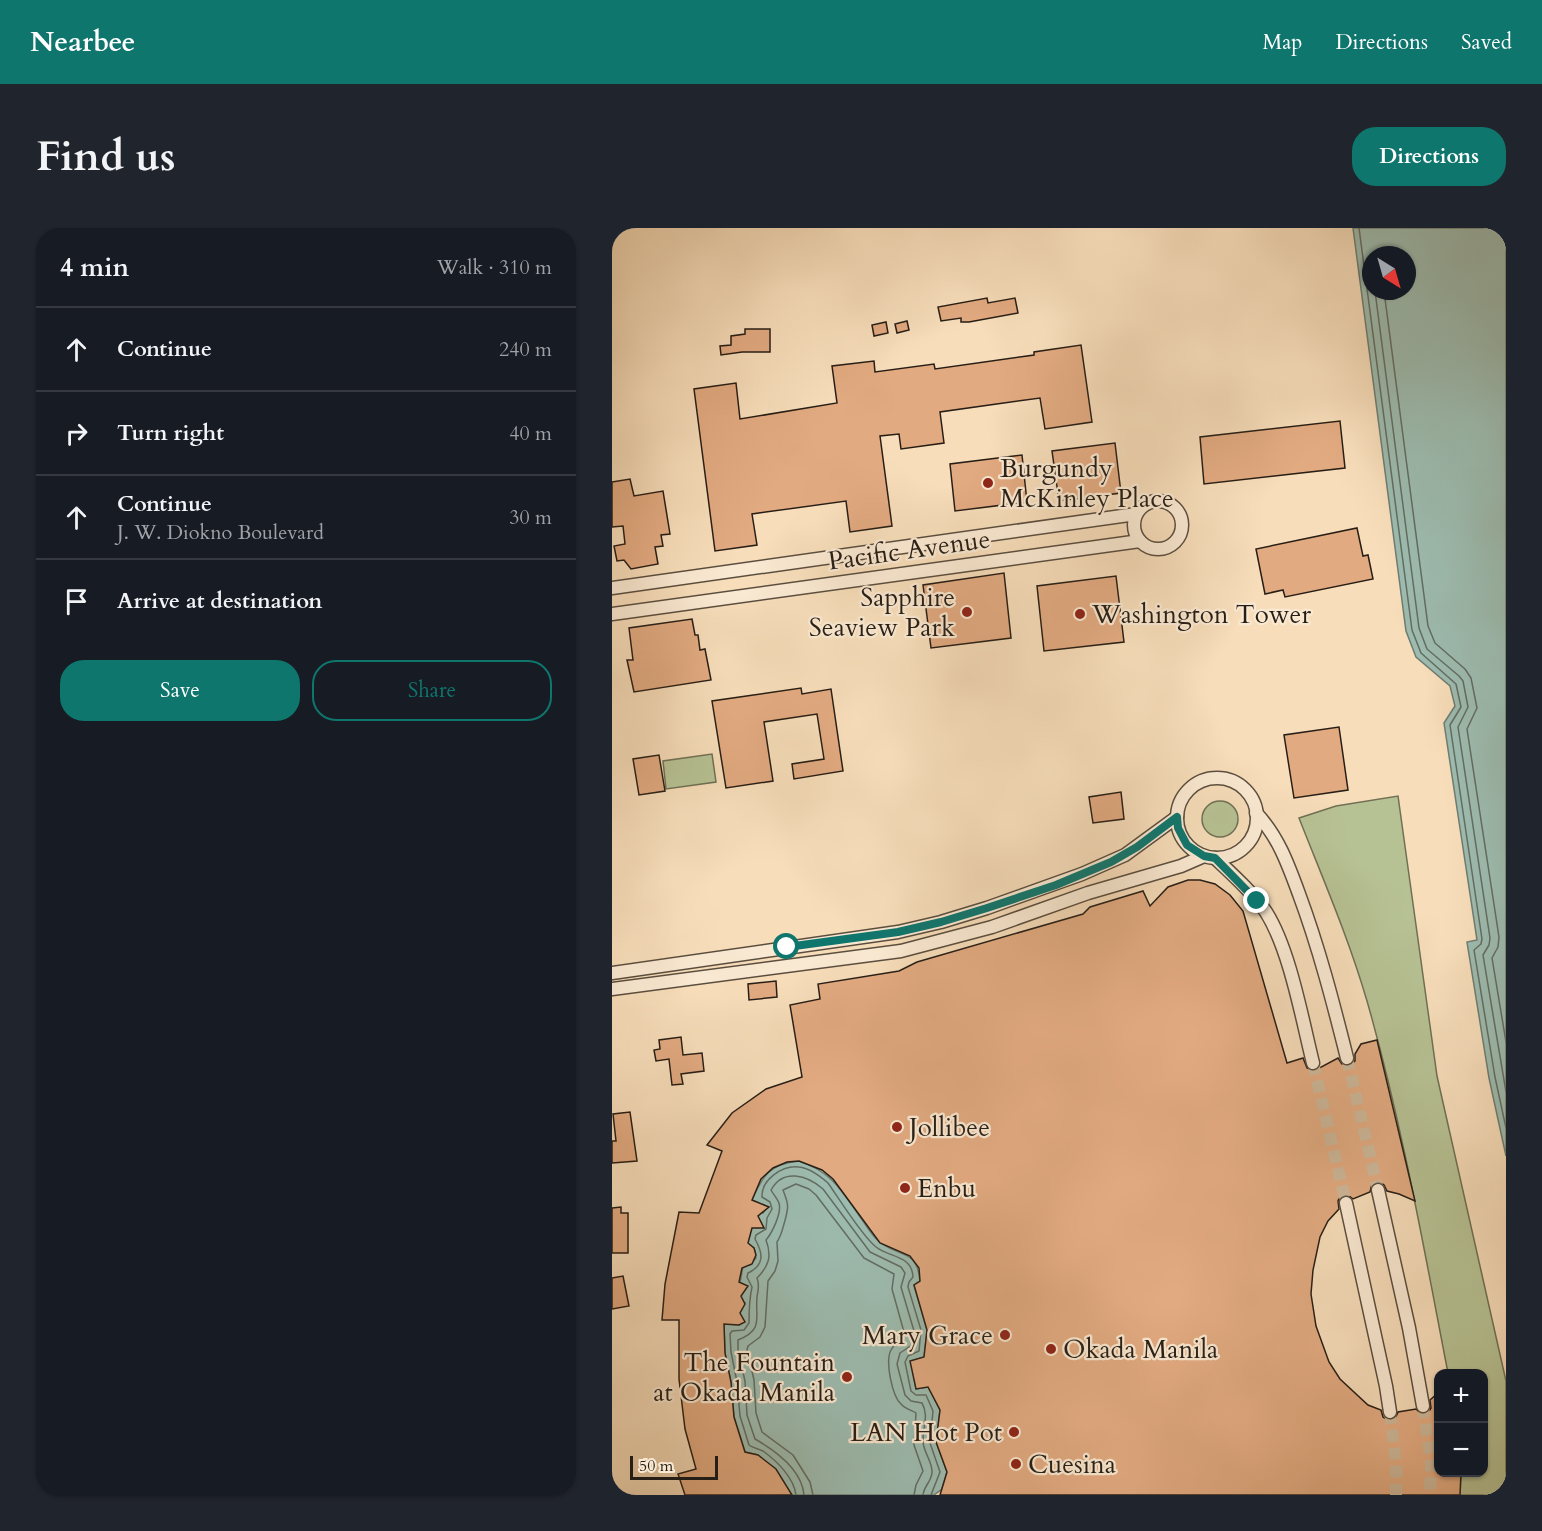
<!DOCTYPE html>
<meta charset="utf-8">
<style>
body{margin:0;font-family:Cardo,serif;background:#20242c;color:#f1f3f6}
.controls{position:absolute;right:18px;bottom:18px;display:grid;overflow:hidden;border-radius:12px;box-shadow:0 2px 4px #0004}
.controls button{width:54px;height:54px;display:grid;place-items:center;padding:0;border:0;border-bottom:2px solid #363941;background:#171b24;color:#f1f3f6;font:30px sans-serif}
.compass{position:absolute;left:750px;top:18px;width:54px;height:54px;border-radius:50%;background:#171b24;box-shadow:0 2px 4px #0004;rotate:143deg}
.scale{position:absolute;left:18px;bottom:15px;width:88px;box-sizing:border-box;padding-left:6px;border:3px solid #271e16;border-top:0;font-size:16px;line-height:21px;white-space:nowrap;color:#271e16;-webkit-text-stroke:4px #fae9d2;paint-order:stroke}
.stop{position:absolute;width:18px;height:18px;margin:-14px;border:4px solid #0f766e;border-radius:50%;background:#fff}
.stop.end{background:#0f766e;border-color:#fff;box-shadow:0 2px 6px #0008}
.list{margin:0;padding:0;list-style:none}
h2{display:flex;justify-content:space-between;align-items:center;height:78px;margin:0;padding:0 24px;font-size:26px}
h2 small{font-size:20px;font-weight:400;color:#9ea1a6}
.list li{display:grid;grid-template-columns:39px 1fr auto;gap:18px;align-items:center;box-sizing:border-box;height:84px;padding:0 24px;border-top:2px solid #363941}
.list b{display:block;font-size:22px;white-space:nowrap}
.list p{margin:0;font-size:20px;white-space:nowrap;color:#9ea1a6}
.list em{font-size:20px;font-style:normal;color:#9ea1a6}
.actions{display:flex;gap:12px;padding:18px 24px}
.actions a{flex:1;padding:14px 0;border:2px solid #0f766e;border-radius:24px;text-align:center;font-size:21px;color:#0f766e}
.actions .main{background:#0f766e;color:#fff}
.icon{flex:none;width:33px;height:33px;fill:none;stroke:currentColor;stroke-width:2;stroke-linecap:round;stroke-linejoin:round}
.map{position:relative;flex:none;width:894px;height:1267px;overflow:hidden;border-radius:24px}
header{display:flex;align-items:center;gap:36px;box-sizing:border-box;height:84px;padding:0 30px;background:#0f766e;color:#fff}
header strong{font-size:28px}
nav{display:flex;gap:33px;margin-inline-start:auto;font-size:21px}
.intro{display:flex;align-items:center;justify-content:space-between;box-sizing:border-box;height:144px;padding:0 36px}
h1{margin:0;font-size:42px}
.button{padding:15px 27px;border-radius:24px;background:#0f766e;color:#fff;font-size:21px;font-weight:700}
main{display:flex;gap:36px;padding:0 36px}
aside{flex:1;background:#171b24;border-radius:24px;box-shadow:0 2px 4px #0004}
.map>svg:first-child{display:block}
.green{fill:#b7c294;stroke:#6f7055;stroke-width:1.5}
.water{fill:#9dbcb0;stroke:#6e7d72;stroke-width:1.5;fill-rule:evenodd}
.lines{fill:none;stroke-linecap:round;stroke-linejoin:round}
.shore{stroke:#626d63;stroke-width:1.5}
.building{fill:#e2aa81;stroke:#271e16;stroke-width:1.5}
.minor-tunnel{stroke:#cdb799;stroke-width:12;stroke-dasharray:12 6;stroke-linecap:butt}
.minor-casing{stroke:#5b4e3f;stroke-width:15}
.minor{stroke:#fae9d2;stroke-width:12}
.route{stroke:#0f766e;stroke-width:8}
.poi-dot{fill:#8f2418;stroke:#fae9d2;stroke-width:2}
.labels{text-anchor:middle;dominant-baseline:central;stroke-width:4.5;stroke-linejoin:round;paint-order:stroke}
.poi-label{font-size:26px;fill:#271e16;stroke:#fae9d2;text-anchor:start}
.street-label{font-size:26px;fill:#271e16;stroke:#fae9d2}
</style>
<header>
<strong>Nearbee</strong>
<nav><a>Map</a><a>Directions</a><a>Saved</a></nav>
</header>
<div class="intro"><h1>Find us</h1><a class="button">Directions</a></div>
<main>
<aside>
<h2>4 min<small>Walk · 310 m</small></h2>
<ul class="list">
<li><svg class="icon" aria-label="ahead" viewBox="0 0 24 24"><path d="M12 20V5M6 11l6-6 6 6"/></svg><div><b>Continue</b></div><em>240 m</em></li>
<li><svg class="icon" aria-label="right" viewBox="0 0 24 24"><path d="M7 20v-9h11M14 6l5 5-5 5"/></svg><div><b>Turn right</b></div><em>40 m</em></li>
<li><svg class="icon" aria-label="ahead" viewBox="0 0 24 24"><path d="M12 20V5M6 11l6-6 6 6"/></svg><div><b>Continue</b><p>J. W. Diokno Boulevard</p></div><em>30 m</em></li>
<li><svg class="icon" aria-label="arrive" viewBox="0 0 24 24"><path d="M6 21V4h12l-3 4 3 4H6"/></svg><div><b>Arrive at destination</b></div></li>
</ul>
<div class="actions"><a class="main">Save</a><a>Share</a></div>
</aside>
<div class="map">
<svg width="894" height="1267" viewBox="0 0 894 1267">
<rect width="100%" height="100%" fill="#f7ddba"/>
<filter id="stains"><feTurbulence type="fractalNoise" baseFrequency=".00333" numOctaves="4"/><feColorMatrix values="0 0 0 0 .2 0 0 0 0 .09 0 0 0 0 .02 0 0 0 .5 -.17"/></filter>
<radialGradient id="worn" r=".72"><stop offset=".6" stop-color="#630" stop-opacity="0"/><stop offset="1" stop-color="#630" stop-opacity=".3"/></radialGradient>
<g class="green">
<polygon points="100,526 104,554 54,561 51,533"/>
<path d="M786,568L825,848L894,1153V1267H848L849,1245L872,1244V1146L836,1145C812,1021 790,895 755,773C737,711 711,651 687,590L724,578Z"/>
<circle cx="608" cy="591" r="18"/>
</g>
<g class="water">
<path d="M741,0H894V928L877,850L855,714L865,712L832,495L843,478L838,458L804,429L794,403ZM759,27H795V63H759Z"/>
<path d="M187,933C222,944 232,967 253,996C257,1002 262,1010 268,1014C287,1030 305,1020 308,1053L302,1057L315,1102L312,1129L299,1133L304,1161L316,1159L328,1182L324,1214L335,1244L330,1261L322,1267H180L146,1227L133,1224L122,1189L119,1154L113,1125L112,1096L127,1097L131,1094L125,1088L133,1075L125,1072L131,1038L138,1037L144,1030L142,1020L135,1016L140,999L146,1000L148,998L143,991L145,983L151,985L154,981L152,977L140,972C151,947 158,936 187,933Z"/>
</g>
<g class="lines">
<g class="shore">
<polyline points="747,0 800,402 809,425 844,456 849,479 838,497 870,711 869,716 862,722 883,849 894,900"/>
<polyline points="763,63 807,400 815,421 847,448 851,453 856,479 846,499 878,710 877,717 871,727 894,864"/>
<polyline points="772,63 816,398 823,415 853,441 859,450 865,480 855,501 887,709 886,719 880,730 894,814"/>
<path d="M184,1267C182,1250 165,1233 151,1223C147,1221 141,1220 137,1217L128,1188L125,1154L119,1124L118,1106L120,1103L132,1102L137,1095C137,1083 137,1072 140,1059L135,1049L136,1045C153,1037 151,1025 143,1011L144,1007L154,1001L155,990L160,981L158,974L150,969C149,952 170,937 187,939C198,940 208,948 216,955C228,972 250,1008 264,1019C278,1030 300,1027 301,1049L297,1054L296,1059L309,1102L307,1123L296,1128L293,1134L299,1163L304,1167H314L321,1183L318,1215L328,1244L319,1267"/>
<path d="M192,1267C190,1242 162,1222 143,1211L135,1187L133,1153L126,1123V1112C152,1102 143,1090 145,1069C146,1061 148,1058 145,1050C157,1038 160,1028 154,1012C160,1005 170,985 167,975C165,970 161,966 159,962C171,940 195,947 211,961L258,1024L289,1039L293,1045L289,1059L302,1103L300,1117L288,1125L285,1136L293,1167L299,1173L310,1175C317,1187 311,1199 311,1213C311,1224 321,1234 320,1245C319,1254 312,1258 311,1267"/>
<path d="M201,1267L198,1254L181,1227L150,1204L144,1185L142,1152L135,1122L136,1118L148,1109L153,1099L156,1053L163,1043L166,1033L165,1014C169,1008 170,1003 172,996C177,979 177,977 171,962L184,956L197,961L204,967L252,1030L282,1046L280,1061L292,1104C291,1113 283,1114 279,1122C273,1133 280,1168 289,1176C293,1181 300,1182 304,1185L302,1217L311,1243L304,1257L302,1267"/>
</g>
</g>
<g class="building">
<polygon points="375,70 376,75 403,70 406,85 357,94 349,94 349,90 329,93 326,79"/>
<polygon points="295,93 297,102 285,105 283,96"/>
<polygon points="274,94 276,105 262,108 260,97"/>
<polygon points="133,101 158,101 158,124 130,124 109,127 108,118 119,117 119,108 133,106"/>
<polygon points="469,117 480,194 433,201 428,170 328,184 332,215 289,221 287,206 268,208 280,298 238,304 234,273 140,286 145,317 103,323 82,161 124,155 128,191 225,175 220,138 262,133 263,144 322,136 323,141 422,127 422,124"/>
<polygon points="728,193 733,240 592,256 588,209"/>
<polygon points="503,215 509,265 447,273 440,223"/>
<polygon points="410,227 415,274 343,283 338,236"/>
<polygon points="18,251 22,268 51,263 58,306 49,307 51,318 43,319 46,336 19,341 12,332 5,333 2,318 13,316 11,298 0,299 0,254"/>
<polygon points="745,300 751,328 756,327 761,351 673,369 671,362 653,366 644,321"/>
<polygon points="392,345 399,410 319,420 311,357"/>
<polygon points="504,348 512,414 432,423 425,358"/>
<polygon points="80,391 83,407 86,407 88,422 93,421 99,452 22,464 15,432 21,432 17,400"/>
<polygon points="189,460 190,466 219,461 231,543 182,551 180,536 212,531 205,486 152,494 161,553 114,560 100,473"/>
<polygon points="727,499 736,562 682,570 672,507"/>
<polygon points="47,527 53,563 27,567 21,531"/>
<polygon points="509,564 512,591 481,595 477,569"/>
<polygon points="576,652 588,652 603,656 618,667 631,683 675,835 691,830 695,840 702,843 726,830 730,836 738,838 743,833 743,826 749,816 765,812 803,973 787,966 775,963 772,957 768,954 760,956 758,964 741,971 736,967 728,969 726,973 727,981 716,993 708,1009 701,1042 699,1066 704,1098 717,1134 728,1151 756,1177 769,1182 771,1189 774,1191 783,1191 786,1184 804,1181 809,1186 816,1185 819,1180 818,1172 826,1165 826,1245 849,1245 848,1267 328,1267 335,1244 324,1214 328,1182 316,1159 304,1161 298,1133 312,1129 315,1102 302,1057 308,1053 307,1040 298,1028 268,1015 221,951 210,942 187,933 175,934 161,940 149,951 140,972 157,979 146,988 152,1000 140,1000 136,1015 142,1020 144,1027 140,1036 130,1040 127,1054 136,1058 129,1068 133,1076 128,1085 133,1094 127,1097 112,1096 113,1125 119,1154 122,1189 133,1224 146,1227 164,1241 180,1267 73,1267 66,1246 84,1241 73,1201 67,1151 67,1092 50,1092 53,1056 67,984 87,985 110,923 95,917 120,885 154,861 190,849 178,777 208,771 206,756 287,743 305,734 471,686 478,679 531,663 538,678 556,659"/>
<polygon points="164,753 165,769 137,772 136,756"/>
<polygon points="69,809 71,827 90,825 92,843 69,846 71,856 60,857 57,831 44,833 42,822 48,821 47,812"/>
<polygon points="18,884 25,933 0,935 0,913 4,913 1,886"/>
<polygon points="9,979 9,985 16,985 16,1025 0,1025 0,980"/>
<polygon points="11,1048 17,1078 0,1081 0,1050"/>
</g>
<g class="lines">
<g class="minor-tunnel">
<polyline points="735,830 766,962"/>
<polyline points="701,835 734,975"/>
<polyline points="811,1178 819,1235 818,1267"/>
<polyline points="778,1184 784,1237 784,1267"/>
</g>
<defs>
<g id="minor">
<circle cx="546" cy="297" r="24"/>
<polyline points="0,360 524,286"/>
<polyline points="0,386 528,313"/>
<circle cx="605" cy="590" r="40"/>
<path d="M644,585C666,608 676,636 687,666C707,720 721,774 735,830"/>
<path d="M603,630C621,647 640,664 654,684C678,722 690,791 701,835"/>
<polyline points="0,745 286,704 329,694 375,680 470,646 513,627 565,589"/>
<polyline points="0,761 289,723 380,699 476,665 569,638 592,628"/>
<polyline points="766,962 797,1100 811,1178"/>
<polyline points="734,975 774,1158 778,1184"/>
</g>
</defs>
<use href="#minor" class="minor-casing"/>
<use href="#minor" class="minor"/>
</g>
<g class="lines">
<polyline class="route" points="175,719 286,704 329,694 375,680 444,657 499,634 525,619 565,589 566,600 575,617 592,628 603,630 645,673"/>
</g>
<g class="poi-dot">
<circle cx="376" cy="255" r="6"/>
<circle cx="355" cy="384" r="6"/>
<circle cx="468" cy="386" r="6"/>
<circle cx="285" cy="899" r="6"/>
<circle cx="293" cy="960" r="6"/>
<circle cx="393" cy="1107" r="6"/>
<circle cx="439" cy="1121" r="6"/>
<circle cx="235" cy="1149" r="6"/>
<circle cx="402" cy="1204" r="6"/>
<circle cx="404" cy="1236" r="6"/>
</g>
<g class="labels">
<g class="poi-label">
<text x="388" y="240">Burgundy<tspan x="388" dy="30">McKinley Place</tspan></text>
<text x="343" y="369" text-anchor="end">Sapphire<tspan x="343" dy="30">Seaview Park</tspan></text>
<text x="480" y="386">Washington Tower</text>
<text x="297" y="899">Jollibee</text>
<text x="305" y="960">Enbu</text>
<text x="381" y="1107" text-anchor="end">Mary Grace</text>
<text x="451" y="1121">Okada Manila</text>
<text x="223" y="1134" text-anchor="end">The Fountain<tspan x="223" dy="30">at Okada Manila</tspan></text>
<text x="390" y="1204" text-anchor="end">LAN Hot Pot</text>
<text x="416" y="1236">Cuesina</text>
</g>
<g class="street-label">
<text transform="translate(297 322) rotate(-8)">Pacific Avenue</text>
</g>
</g>
<rect width="100%" height="100%" filter="url(#stains)"/>
<rect width="100%" height="100%" fill="url(#worn)"/>
</svg>
<div class="controls">
<button>+</button>
<button>−</button>
</div>
<svg class="compass" viewBox="-18 -18 36 36"><path d="M0-13l5 13h-10z" fill="#e53935"/><path d="M0 13l5-13h-10z" fill="#9ea1a6"/></svg>
<div class="scale">50 m</div>
<div class="stop" style="left:175px;top:719px"></div>
<div class="stop end" style="left:645px;top:673px"></div>
</div>
</main>
